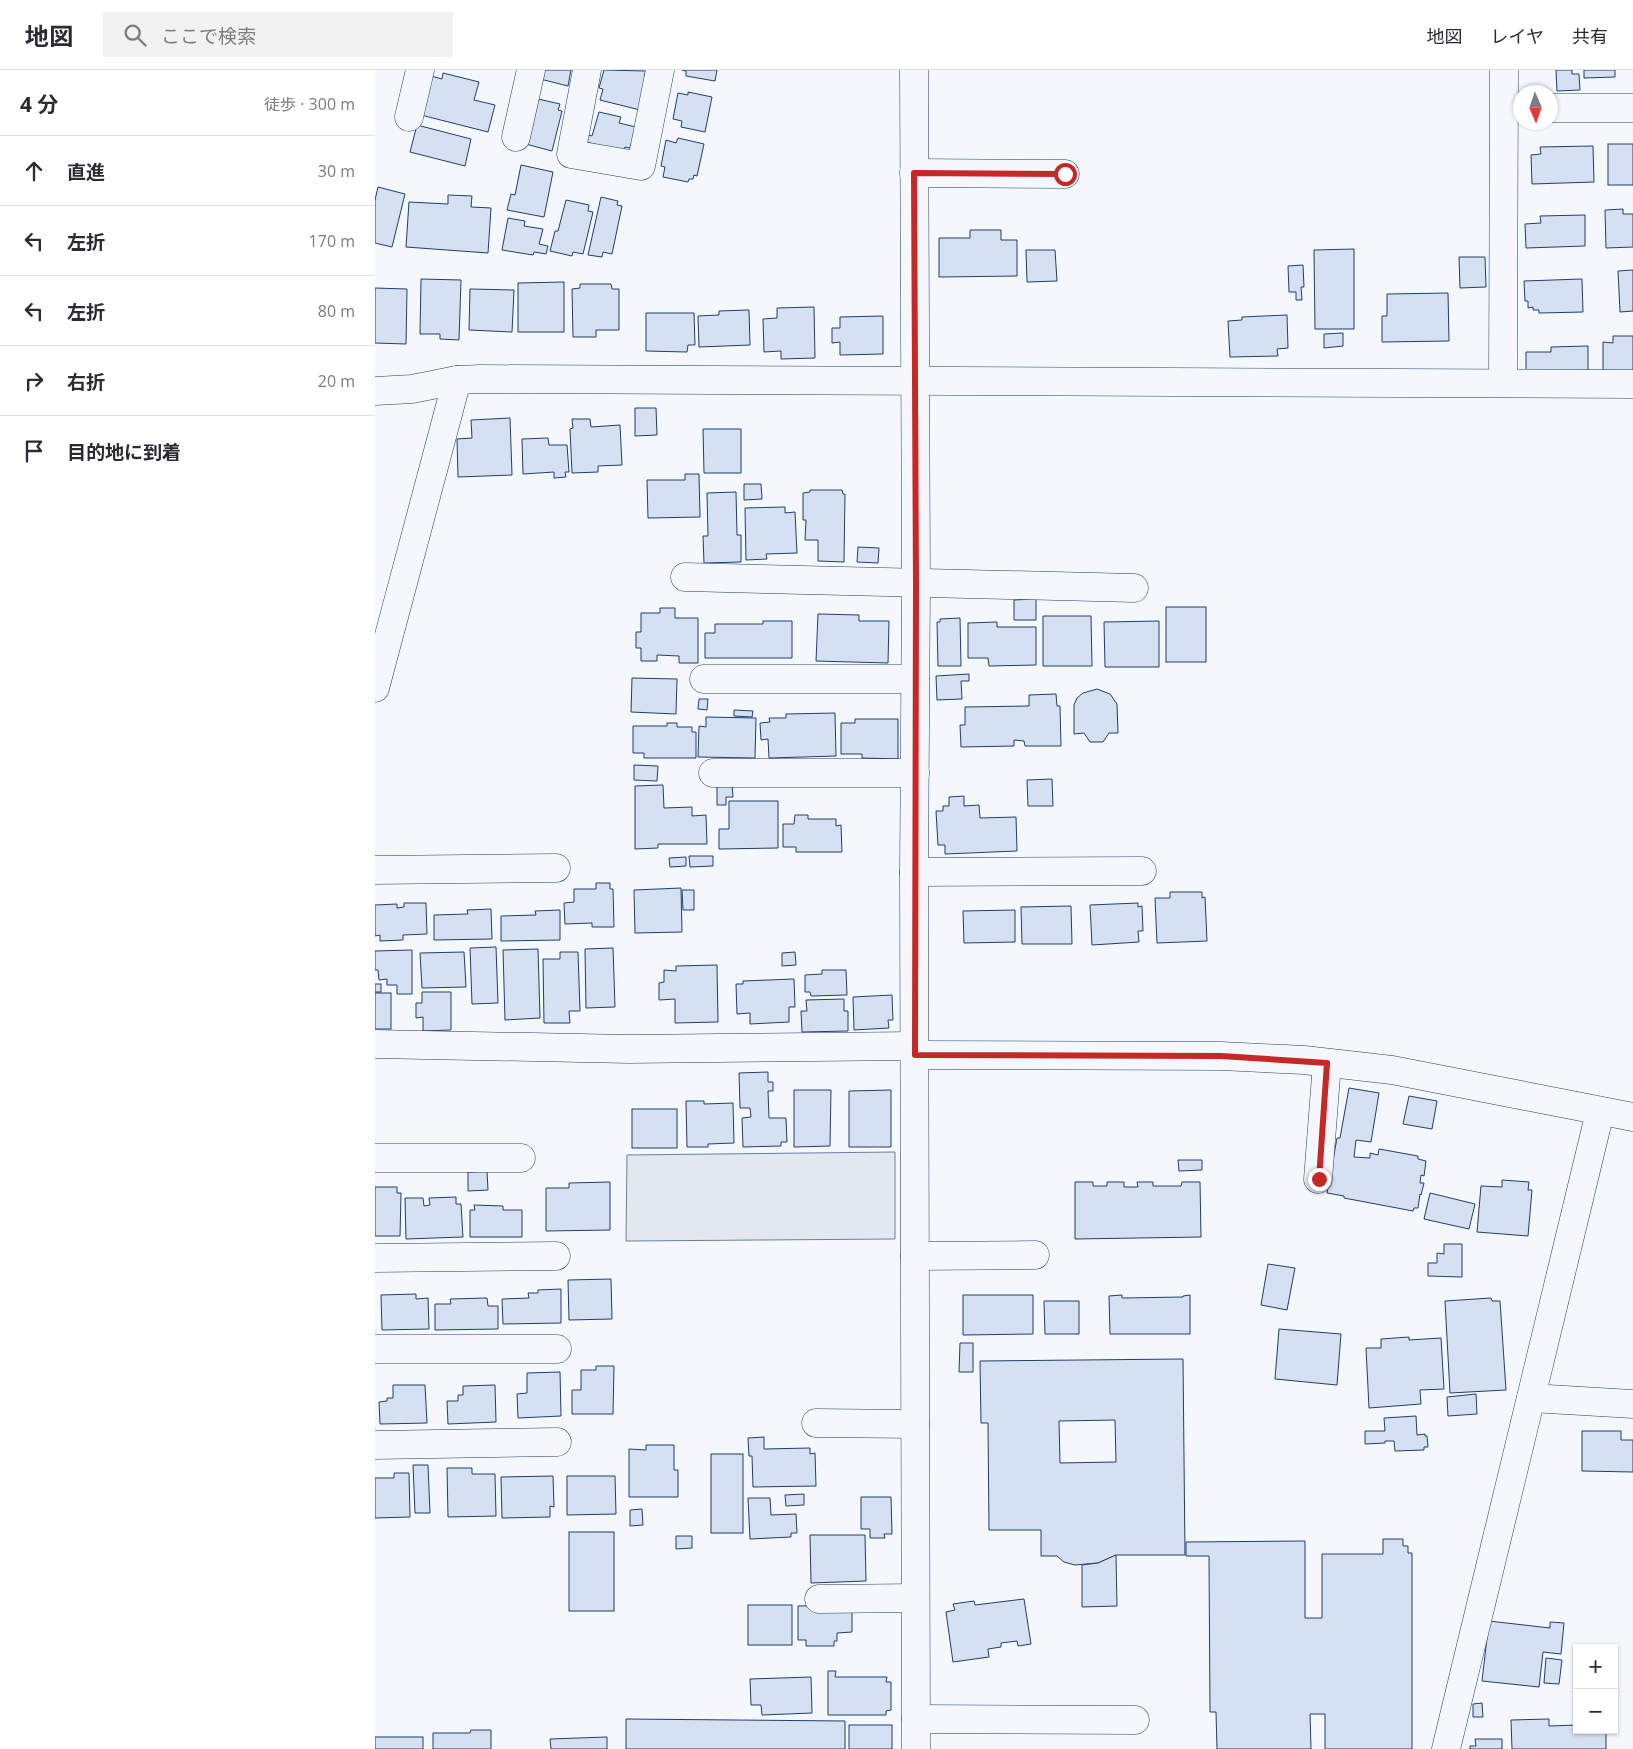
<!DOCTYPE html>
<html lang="ja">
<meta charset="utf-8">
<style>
body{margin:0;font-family:"Open Sans","Noto Sans JP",sans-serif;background:#f2f2f3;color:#2b2b33}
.controls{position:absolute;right:15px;bottom:15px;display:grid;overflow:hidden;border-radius:0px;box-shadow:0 1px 4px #0004}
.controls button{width:45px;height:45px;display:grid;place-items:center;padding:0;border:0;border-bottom:1px solid #e1e1e2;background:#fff;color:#2b2b33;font:25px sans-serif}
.compass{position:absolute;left:1138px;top:15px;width:45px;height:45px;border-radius:50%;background:#fff;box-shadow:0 1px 4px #0004;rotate:178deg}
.stop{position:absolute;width:15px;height:15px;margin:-11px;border:4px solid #c62828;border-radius:50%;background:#fff}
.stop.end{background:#c62828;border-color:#fff;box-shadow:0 1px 5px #0008}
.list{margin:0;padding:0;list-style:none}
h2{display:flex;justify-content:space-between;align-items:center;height:65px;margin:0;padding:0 20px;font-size:21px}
h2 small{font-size:16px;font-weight:400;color:#7c7c81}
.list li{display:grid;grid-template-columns:32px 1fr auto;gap:15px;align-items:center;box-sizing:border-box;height:70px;padding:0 20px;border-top:1px solid #e1e1e2}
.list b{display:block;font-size:19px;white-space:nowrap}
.list em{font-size:16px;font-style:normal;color:#7c7c81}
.icon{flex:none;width:28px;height:28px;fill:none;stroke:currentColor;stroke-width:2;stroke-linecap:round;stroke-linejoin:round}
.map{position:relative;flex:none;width:1258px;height:1679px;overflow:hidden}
header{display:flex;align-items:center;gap:30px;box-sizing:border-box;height:70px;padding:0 25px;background:#fff;border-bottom:1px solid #e1e1e2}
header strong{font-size:24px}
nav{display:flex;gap:28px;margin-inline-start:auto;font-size:18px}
.search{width:350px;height:45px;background:#f2f2f3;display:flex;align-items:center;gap:12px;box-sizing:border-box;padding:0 18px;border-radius:0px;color:#7c7c81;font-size:19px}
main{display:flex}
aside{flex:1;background:#fff}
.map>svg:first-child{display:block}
.parking{fill:#e3e8f0;stroke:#687fa3}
.building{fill:#d5e0f0;stroke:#1d3f73;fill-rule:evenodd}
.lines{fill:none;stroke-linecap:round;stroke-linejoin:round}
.minor-casing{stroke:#1d3f73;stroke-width:29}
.minor{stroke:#f4f7fb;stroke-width:28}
.route{stroke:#c62828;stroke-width:6}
</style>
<header>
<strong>地図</strong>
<div class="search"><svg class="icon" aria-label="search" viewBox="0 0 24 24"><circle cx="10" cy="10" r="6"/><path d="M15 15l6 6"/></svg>ここで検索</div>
<nav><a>地図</a><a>レイヤ</a><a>共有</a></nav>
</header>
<main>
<aside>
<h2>4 分<small>徒歩 · 300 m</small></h2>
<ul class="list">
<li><svg class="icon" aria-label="ahead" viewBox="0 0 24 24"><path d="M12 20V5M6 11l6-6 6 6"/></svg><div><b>直進</b></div><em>30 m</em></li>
<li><svg class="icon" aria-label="left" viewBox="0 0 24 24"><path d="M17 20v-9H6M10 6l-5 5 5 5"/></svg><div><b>左折</b></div><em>170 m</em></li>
<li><svg class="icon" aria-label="left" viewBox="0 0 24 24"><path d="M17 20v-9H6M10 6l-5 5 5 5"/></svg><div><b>左折</b></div><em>80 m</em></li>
<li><svg class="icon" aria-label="right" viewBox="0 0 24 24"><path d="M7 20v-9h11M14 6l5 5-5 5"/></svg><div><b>右折</b></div><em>20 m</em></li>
<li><svg class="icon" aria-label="arrive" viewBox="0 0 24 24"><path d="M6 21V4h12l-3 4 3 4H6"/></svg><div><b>目的地に到着</b></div></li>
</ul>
</aside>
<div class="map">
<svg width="1258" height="1679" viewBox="0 0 1258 1679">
<rect width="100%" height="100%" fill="#f4f7fb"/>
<polygon class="parking" points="520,1082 520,1169 251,1171 252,1085"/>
<g class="building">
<polygon points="163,0 196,0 193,16 161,8"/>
<polygon points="229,0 271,1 269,6 273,6 265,40 225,30 228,19 224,18"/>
<polygon points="307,0 342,0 340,11 311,6 311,1"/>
<polygon points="1181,0 1197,0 1197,4 1204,4 1205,20 1182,21"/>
<polygon points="1209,0 1240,0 1240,7 1209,8"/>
<polygon points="68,3 104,12 99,30 120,35 113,62 46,45 56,6 67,9"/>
<polygon points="313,22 337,27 330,62 306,57 307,51 298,49 303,23 313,25"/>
<polygon points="163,29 185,34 183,40 187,41 177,81 147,73"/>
<polygon points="224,42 246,47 244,53 261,57 255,78 250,77 248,82 211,72 213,65 217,66"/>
<polygon points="42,55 96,69 90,96 35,82"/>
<polygon points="303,68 329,74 322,106 319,105 318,109 314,109 313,112 288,107 290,97 286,96 291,70 301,73"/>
<rect x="1233" y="74" width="25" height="41"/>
<polygon points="1218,76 1219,112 1157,114 1156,85 1166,84 1165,77"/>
<polygon points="146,95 178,102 169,147 132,140 136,124 140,125"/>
<polygon points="3,117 30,124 17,177 0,173 0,130"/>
<polygon points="73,125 97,126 96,137 116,138 113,183 31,177 34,132 73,134"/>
<polygon points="226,127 243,131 242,135 247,136 237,184 228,182 227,187 213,185"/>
<polygon points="191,130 214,135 213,141 218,142 208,184 198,182 197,186 175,181 180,161 183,161"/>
<polygon points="1248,139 1248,144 1258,144 1258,177 1231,178 1230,140"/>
<polygon points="1210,145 1210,176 1151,178 1150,154 1166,153 1165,146"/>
<polygon points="133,148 150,151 149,156 168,159 164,174 173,176 171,184 159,182 158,185 127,180"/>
<polygon points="595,160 626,160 626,170 642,170 642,206 564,207 564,168 595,168"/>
<polygon points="979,179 979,259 940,259 939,180"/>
<polygon points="651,180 680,180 682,211 652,212"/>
<polygon points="1084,187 1110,187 1111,217 1085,218"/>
<polygon points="928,195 929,217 926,217 927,230 921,230 921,222 914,222 913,196"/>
<polygon points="1258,200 1258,241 1245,242 1243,201"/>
<polygon points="46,209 86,210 84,270 65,269 65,264 45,264"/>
<polygon points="1207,209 1208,242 1164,243 1164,240 1158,240 1158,237 1153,238 1153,231 1150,231 1149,211"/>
<polygon points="189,212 189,262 143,262 143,213"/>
<polygon points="205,214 236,214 237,219 244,219 244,260 221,260 221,267 198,267 197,219 205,218"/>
<polygon points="0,218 32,219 31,274 0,273"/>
<polygon points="95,219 139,220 137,262 94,260"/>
<polygon points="1073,223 1074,271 1007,272 1007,246 1012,246 1012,224"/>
<polygon points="439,237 440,288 406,289 406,281 389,282 388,249 402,248 402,238"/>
<polygon points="374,240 375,275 324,277 323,246 344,245 344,241"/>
<polygon points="271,243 319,243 320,275 313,275 312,282 271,281"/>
<polygon points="912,245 913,278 902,279 903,286 855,287 853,251 867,250 867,247"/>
<polygon points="508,246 508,284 465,285 465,272 457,273 457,258 465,258 465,247"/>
<polygon points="968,263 968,276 949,278 949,264"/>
<polygon points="1238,266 1258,266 1258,304 1228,305 1228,272 1238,273"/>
<polygon points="1213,276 1213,304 1151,305 1151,282 1176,282 1176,277"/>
<polygon points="260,338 281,338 282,365 260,366"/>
<polygon points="135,348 137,405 83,407 82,369 97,368 96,350"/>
<polygon points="197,349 215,349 216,357 245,355 247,395 223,396 223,402 197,403 195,359 198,358"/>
<polygon points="328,359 366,359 366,403 329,403"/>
<polygon points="173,368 174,375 192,375 194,402 190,402 191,407 179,408 179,402 148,404 147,369"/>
<polygon points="310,404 324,404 325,447 273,448 272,410 310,410"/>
<polygon points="369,414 386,414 387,429 369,430"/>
<polygon points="435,420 467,420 468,424 470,424 469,492 443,491 443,470 430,470 431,450 428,450 428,423 435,422"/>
<polygon points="361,422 362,465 366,465 366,492 329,493 328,466 333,466 332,423"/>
<polygon points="410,437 410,443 420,442 422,483 391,484 392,489 371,490 370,438"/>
<polygon points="483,477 504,478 503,493 482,492"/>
<polygon points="661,529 661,550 639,550 639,530"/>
<rect x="791" y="537" width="40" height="55"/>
<polygon points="285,538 300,538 300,548 323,548 323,593 304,593 304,586 282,585 282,591 266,591 266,578 261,578 261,562 266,562 266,543 285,543"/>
<polygon points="443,544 484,545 484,551 514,551 513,593 441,591"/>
<polygon points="668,546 716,546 717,596 668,596"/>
<polygon points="585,548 586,596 563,596 562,552 565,552 565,549"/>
<polygon points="388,551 417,551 417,588 330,588 330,563 340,563 340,554 388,554"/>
<polygon points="784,551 784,597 730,597 729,552"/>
<polygon points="622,552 622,557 661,557 661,595 614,596 613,588 593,588 593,553"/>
<polygon points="594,604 594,611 586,611 587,629 562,630 561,606"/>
<polygon points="257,608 302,609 301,644 256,642"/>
<polygon points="722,619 735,624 742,634 743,663 734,663 728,672 715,672 709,663 699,664 699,635 702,628 708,623"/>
<polygon points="681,624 682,636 685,636 686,676 650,676 649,671 639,670 639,676 586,677 585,655 590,655 590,637 654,636 654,625"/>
<polygon points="324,629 333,629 332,640 323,639"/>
<polygon points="359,640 378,641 377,647 359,646"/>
<polygon points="460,643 461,686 394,688 393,669 386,670 385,653 395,652 394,648 411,648 411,644"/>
<polygon points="331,647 381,648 380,688 323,687 324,656 331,657"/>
<polygon points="480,649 523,649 523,689 487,688 487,684 466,684 466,653 480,653"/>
<polygon points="292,653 302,653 302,657 317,657 317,662 321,662 321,688 269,688 269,683 258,683 258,656 292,656"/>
<polygon points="259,695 283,696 282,711 259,710"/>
<polygon points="677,709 678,736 653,736 652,710"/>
<polygon points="342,714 357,714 358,727 351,727 351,735 342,735"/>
<polygon points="288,715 289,738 317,737 317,746 331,745 332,774 283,774 283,778 260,779 260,716"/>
<polygon points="589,726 589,736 604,735 605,748 641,747 642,781 570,784 570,775 563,775 561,741 568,741 568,736 574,736 574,727"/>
<polygon points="354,731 403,731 403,778 344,779 344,759 354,759"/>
<polygon points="420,745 433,745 433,749 461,749 461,756 466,755 467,782 421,782 421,777 408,777 408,754 419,754"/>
<polygon points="314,786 338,786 338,796 315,797"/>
<polygon points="311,787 311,796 295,797 294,788"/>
<polygon points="221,813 235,813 235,819 238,819 239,857 217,857 217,853 190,854 189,833 199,832 199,819 221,819"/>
<polygon points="306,818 307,862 260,863 259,820"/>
<polygon points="307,820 319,820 319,840 308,840"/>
<polygon points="795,822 827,822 827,828 830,827 832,871 782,873 780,828 795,828"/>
<polygon points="29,833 51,833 52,864 28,865 28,870 5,871 5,865 0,866 0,835 22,834 22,838 29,837"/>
<polygon points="763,833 763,837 767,836 768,861 763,861 764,872 717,875 715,835"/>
<polygon points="696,836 697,874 647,874 646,837"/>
<polygon points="116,839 117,869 59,870 59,845 93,844 92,840"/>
<polygon points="185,840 185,870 126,871 126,846 161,845 160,841"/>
<polygon points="640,840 640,872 589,873 588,841"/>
<polygon points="121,877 123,933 97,934 95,878"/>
<polygon points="238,878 240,937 211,938 210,879"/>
<polygon points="163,879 165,948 130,950 128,880"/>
<polygon points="37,880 37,924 22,924 22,915 12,915 12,909 4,910 3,900 0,900 0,881"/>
<polygon points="89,882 91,917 47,918 45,883"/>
<polygon points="185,882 203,882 205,941 194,941 195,953 169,953 168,889 185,889"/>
<polygon points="420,882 421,895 407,896 407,883"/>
<polygon points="342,895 343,952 300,953 300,929 284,930 284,913 289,912 289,900 301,901 301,896"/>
<polygon points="447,900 471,900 472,925 436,926 435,922 430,922 430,905 447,904"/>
<polygon points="419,909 420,937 414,937 414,952 375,954 375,943 362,944 361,914 368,914 368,911"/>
<rect x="0" y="914" width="6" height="8"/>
<polygon points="47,922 76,922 76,960 48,961 48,947 41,948 41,933 47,933"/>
<rect x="0" y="923" width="16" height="36"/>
<polygon points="517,925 518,950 513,950 514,958 479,960 478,927"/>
<polygon points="469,929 469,941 473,941 473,961 427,962 426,941 432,941 431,930"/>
<polygon points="393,1002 393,1012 398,1012 398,1021 393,1021 394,1048 411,1048 412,1072 406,1072 406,1076 368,1077 367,1048 376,1047 375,1038 365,1038 364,1003"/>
<polygon points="974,1018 1004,1023 996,1072 981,1070 979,1087 995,1088 995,1083 1003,1085 1004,1079 1043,1086 1043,1089 1051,1091 1049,1106 1046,1105 1045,1113 1049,1113 1046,1125 1045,1124 1043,1138 1039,1138 1038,1141 969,1128 969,1126 952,1123 962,1068 965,1068"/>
<polygon points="419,1020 456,1020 455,1076 419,1077"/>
<polygon points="516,1020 516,1077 474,1077 474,1021"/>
<polygon points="1034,1026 1062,1031 1057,1059 1028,1054"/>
<polygon points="311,1031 329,1031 329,1034 358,1033 359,1073 333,1074 333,1077 312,1077"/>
<rect x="257" y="1039" width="45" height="39"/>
<polygon points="803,1090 827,1090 827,1100 804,1101"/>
<polygon points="112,1101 113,1120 93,1121 93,1102"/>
<polygon points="1127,1110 1154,1112 1153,1120 1157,1120 1153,1166 1102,1162 1106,1116 1127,1117"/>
<polygon points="235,1112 235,1160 171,1161 171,1118 194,1118 194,1113"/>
<polygon points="700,1112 718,1112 718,1116 732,1116 732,1112 749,1112 749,1117 763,1117 762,1112 778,1112 778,1116 806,1116 807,1112 825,1112 826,1167 700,1169"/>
<polygon points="0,1117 22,1117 22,1123 26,1123 25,1166 0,1166"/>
<polygon points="1055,1123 1100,1134 1094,1159 1049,1149"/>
<polygon points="81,1127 81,1134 86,1134 88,1167 31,1169 30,1128 48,1128 49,1136 55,1135 54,1128"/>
<polygon points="99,1135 128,1136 128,1140 147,1140 147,1167 95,1167 95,1140 100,1140"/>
<polygon points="1069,1174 1087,1174 1087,1207 1053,1206 1053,1193 1062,1193 1062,1183 1069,1184"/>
<polygon points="893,1194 920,1198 912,1240 886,1235"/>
<polygon points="236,1209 237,1249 194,1250 193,1210"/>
<polygon points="186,1219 186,1253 128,1254 127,1229 154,1228 153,1223 163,1223 163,1220"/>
<polygon points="41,1224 41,1229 53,1228 54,1259 7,1260 6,1225"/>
<polygon points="588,1225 658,1225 658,1264 588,1265"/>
<polygon points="747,1225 747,1228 808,1227 808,1226 815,1225 815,1264 735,1264 734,1226"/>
<polygon points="112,1228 113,1236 123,1236 123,1259 60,1260 60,1234 76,1234 75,1229"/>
<polygon points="1116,1228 1117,1231 1125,1231 1131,1320 1075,1323 1070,1231"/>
<polygon points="669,1231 704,1231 704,1264 670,1264"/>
<polygon points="904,1259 966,1264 962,1315 900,1309"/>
<polygon points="1034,1267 1034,1270 1066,1268 1069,1319 1045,1320 1046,1334 994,1338 991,1278 1006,1278 1006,1269"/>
<polygon points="585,1273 598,1273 598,1302 584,1302"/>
<path d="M808,1289L810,1485H741L723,1493L700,1495L689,1492L682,1486H666V1460H614L613,1353H606L605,1291ZM740,1350L741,1392L685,1393L684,1351Z"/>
<polygon points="221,1296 239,1296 238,1344 197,1344 197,1320 206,1320 206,1300 221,1300"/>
<polygon points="185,1302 186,1346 143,1348 142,1324 152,1323 152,1303"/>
<polygon points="18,1315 50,1315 52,1353 5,1354 4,1332 12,1331 12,1328 18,1328"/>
<polygon points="120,1315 121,1352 73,1354 72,1331 83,1331 83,1325 88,1325 88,1316"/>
<polygon points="1101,1324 1102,1344 1073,1346 1072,1327"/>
<polygon points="1041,1346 1042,1365 1050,1364 1050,1366 1052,1366 1053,1377 1049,1377 1049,1380 1020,1381 1019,1371 1010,1371 1010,1373 990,1374 990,1361 1010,1361 1009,1348"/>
<polygon points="1207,1361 1246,1361 1246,1370 1258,1370 1258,1402 1207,1401"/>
<polygon points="389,1367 389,1379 435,1378 435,1384 440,1383 441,1416 378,1417 377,1386 374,1386 373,1368"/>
<polygon points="271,1375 299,1375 299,1400 303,1400 303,1427 254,1427 254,1379 271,1380"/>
<rect x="336" y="1384" width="32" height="79"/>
<polygon points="38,1395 53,1395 55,1443 40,1443"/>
<polygon points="72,1398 97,1398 97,1404 120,1404 121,1446 73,1447"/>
<polygon points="19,1403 34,1403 35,1447 0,1448 0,1408 19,1408"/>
<polygon points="178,1406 179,1437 175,1436 175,1447 127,1448 126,1407"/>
<polygon points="192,1406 240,1406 241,1444 192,1445"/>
<polygon points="429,1424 429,1435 411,1436 410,1425"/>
<polygon points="486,1427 516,1427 517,1464 509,1464 510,1468 495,1468 495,1459 486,1459"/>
<polygon points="373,1428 395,1428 396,1445 421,1444 422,1463 416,1463 416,1467 375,1469"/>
<polygon points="267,1439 268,1455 255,1456 255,1440"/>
<rect x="194" y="1462" width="45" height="79"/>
<polygon points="435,1465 490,1465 491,1511 436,1513"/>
<polygon points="301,1466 317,1466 317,1478 301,1479"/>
<polygon points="1008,1469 1028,1469 1028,1476 1033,1476 1033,1483 1037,1483 1037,1679 950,1679 950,1644 935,1644 936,1679 842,1679 841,1642 835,1642 834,1486 811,1486 811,1472 930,1471 930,1548 947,1548 947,1484 1008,1484"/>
<polygon points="741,1485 742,1536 707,1537 707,1495 723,1493"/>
<polygon points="649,1529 656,1574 643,1576 642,1571 626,1573 626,1577 613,1579 614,1587 578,1592 571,1542 580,1540 578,1534 599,1531 600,1535"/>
<rect x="373" y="1535" width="44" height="40"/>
<polygon points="477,1535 477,1562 462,1563 462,1571 459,1571 459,1576 431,1576 431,1570 423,1570 423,1536"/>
<polygon points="1114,1551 1175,1558 1175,1552 1189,1553 1186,1584 1168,1582 1164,1617 1107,1611"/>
<polygon points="1171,1588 1187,1590 1184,1614 1169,1613"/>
<polygon points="453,1601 461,1601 460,1607 512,1607 511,1612 516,1612 516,1640 511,1641 511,1645 453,1645"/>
<polygon points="436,1607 437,1643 387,1645 386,1635 376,1635 375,1609"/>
<polygon points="1107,1633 1108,1647 1098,1647 1098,1634"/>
<polygon points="251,1649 470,1651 470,1679 251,1679"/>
<polygon points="1174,1649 1174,1656 1202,1655 1202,1660 1231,1660 1231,1679 1137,1679 1136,1650"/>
<rect x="474" y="1655" width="43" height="24"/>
<polygon points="96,1660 116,1660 116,1679 58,1679 58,1663 95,1663"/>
<rect x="0" y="1667" width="48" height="12"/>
<polygon points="232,1667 232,1679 176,1679 175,1669"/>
<polygon points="1100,1669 1127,1669 1127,1679 1095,1679 1095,1676 1101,1676"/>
</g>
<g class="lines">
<defs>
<g id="minor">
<polyline points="212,0 196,84 266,96 285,0"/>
<polyline points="539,0 541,514 539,802 541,1679"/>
<polyline points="1176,38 1258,38"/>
<polyline points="34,47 45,0"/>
<polyline points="141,67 156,0"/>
<polyline points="539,103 690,104"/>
<polyline points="1128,313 1129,0"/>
<polyline points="0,321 37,319 82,310 106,309 1258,314"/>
<polyline points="310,507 759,518"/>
<polyline points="329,609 540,609"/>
<polyline points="0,618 82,310"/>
<polyline points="338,703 540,703"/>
<polyline points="0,800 181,798"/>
<polyline points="539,802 767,801"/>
<polyline points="0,974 254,979 540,976"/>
<polyline points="540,985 846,986 929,990 1017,1000 1258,1047"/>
<polyline points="0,1088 146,1088"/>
<polyline points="943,1109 952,993"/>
<polyline points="540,1186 660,1185"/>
<polyline points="0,1188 181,1186"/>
<polyline points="0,1279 182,1279"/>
<polyline points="1156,1328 1258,1334"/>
<polyline points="441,1353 540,1354"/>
<polyline points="0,1375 182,1372"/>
<polyline points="444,1529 540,1528"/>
<polyline points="541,1649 760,1650"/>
<polyline points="1071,1679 1225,1042"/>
</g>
</defs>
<use href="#minor" class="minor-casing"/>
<use href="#minor" class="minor"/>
</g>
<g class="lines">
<polyline class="route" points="690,104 539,103 541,514 540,985 846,986 952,993 944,1109"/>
</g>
</svg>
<div class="controls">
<button>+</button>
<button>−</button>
</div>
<svg class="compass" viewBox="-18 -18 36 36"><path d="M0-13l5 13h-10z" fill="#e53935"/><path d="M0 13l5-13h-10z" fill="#7c7c81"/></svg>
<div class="stop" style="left:690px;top:104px"></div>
<div class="stop end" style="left:944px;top:1109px"></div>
</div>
</main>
